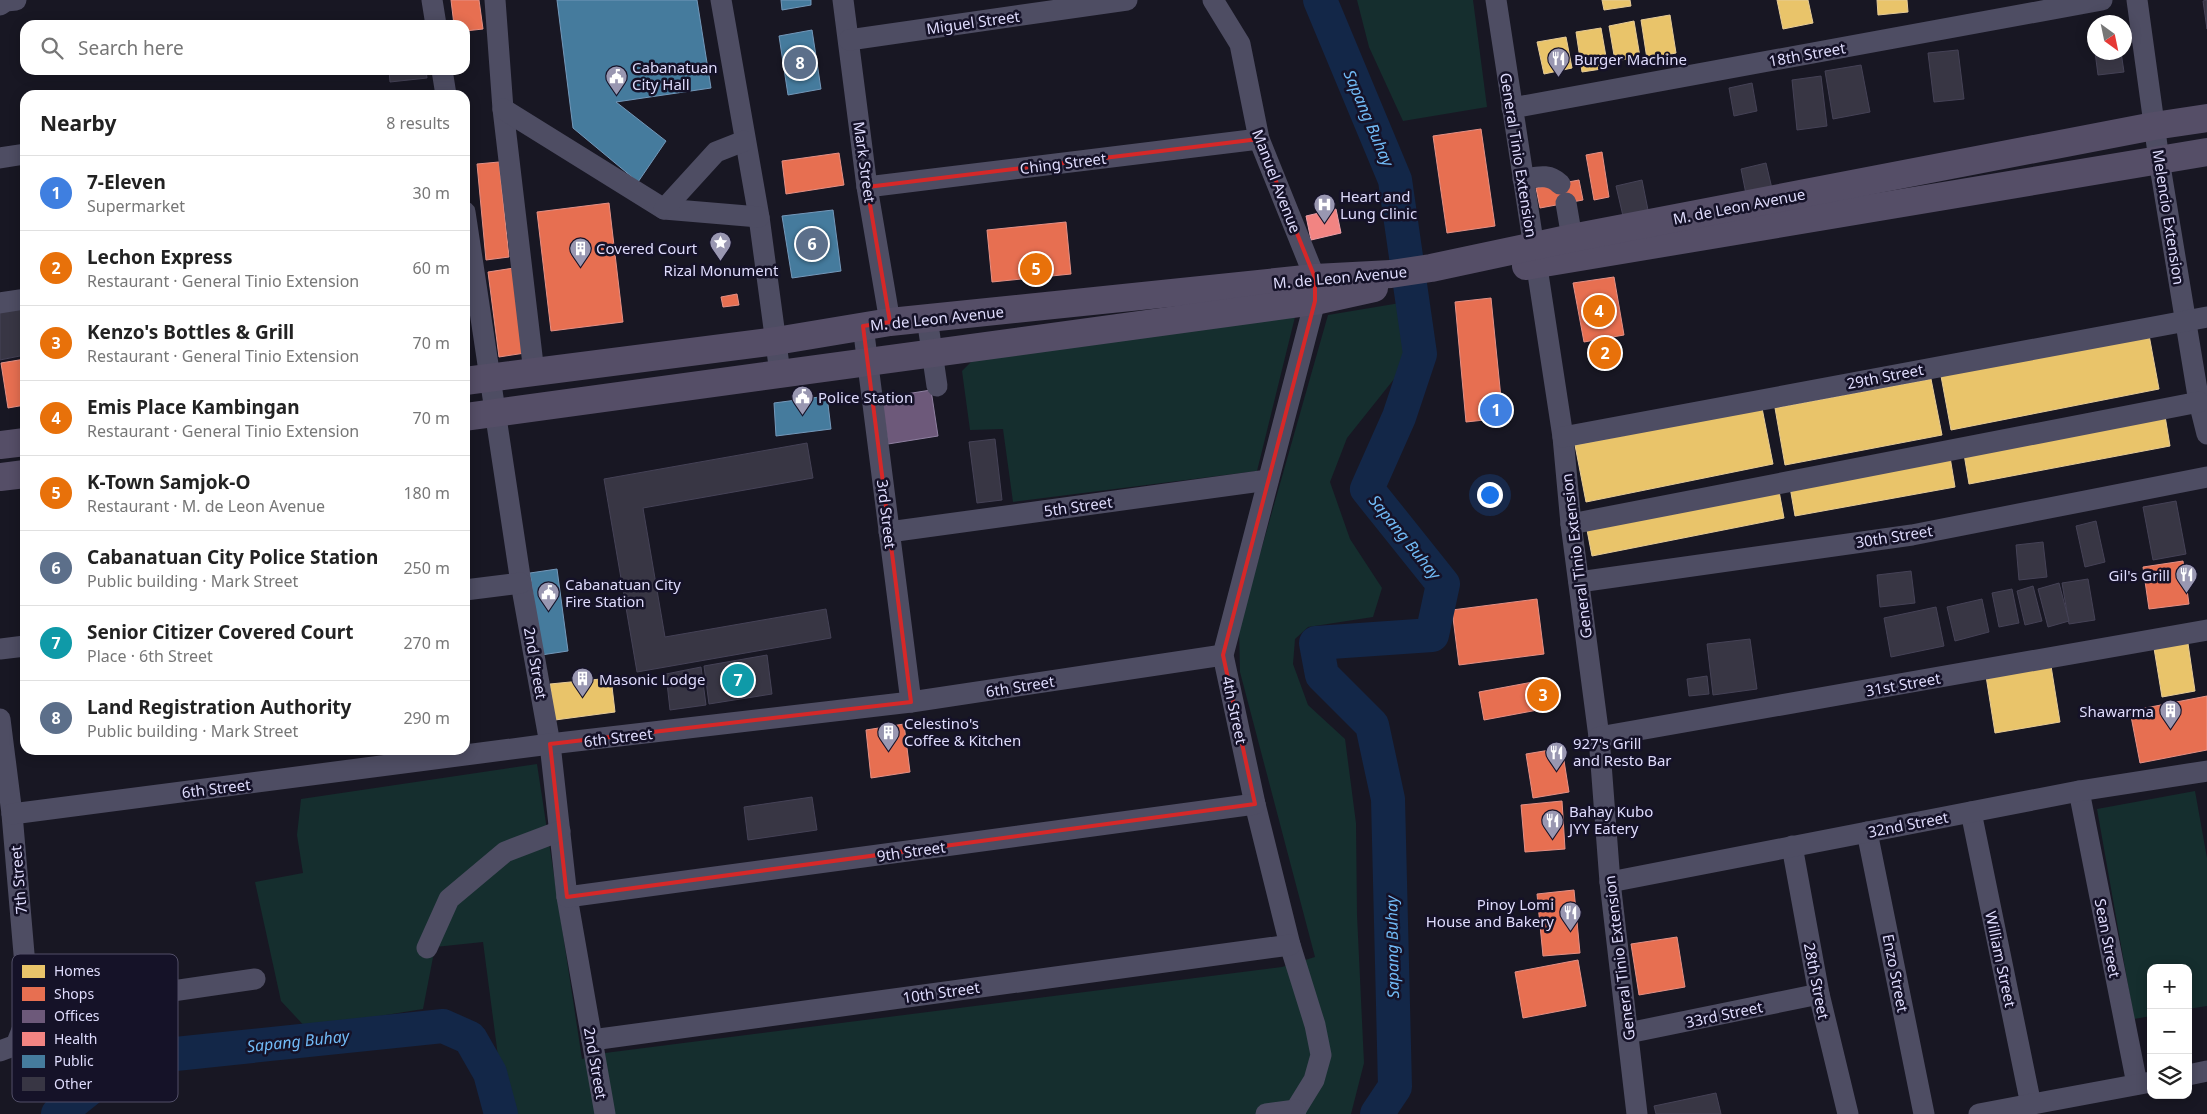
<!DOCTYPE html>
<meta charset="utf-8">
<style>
body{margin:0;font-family:"Noto Sans",sans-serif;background:#f6f6f6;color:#222}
.controls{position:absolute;right:15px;bottom:15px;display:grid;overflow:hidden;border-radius:10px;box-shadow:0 2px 12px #0003}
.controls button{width:45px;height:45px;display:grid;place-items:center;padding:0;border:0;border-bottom:1px solid #e0e0e0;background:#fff;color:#222;font:25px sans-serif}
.compass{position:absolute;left:2087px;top:15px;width:45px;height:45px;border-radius:50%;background:#fff;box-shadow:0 2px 12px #0003;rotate:147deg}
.you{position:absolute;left:1489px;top:494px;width:18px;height:18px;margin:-12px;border:4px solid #fff;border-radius:50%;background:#1a73e8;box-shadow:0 0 0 8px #1a73e833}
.badge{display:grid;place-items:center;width:32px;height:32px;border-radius:50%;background:#0b8043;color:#fff;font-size:16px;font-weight:700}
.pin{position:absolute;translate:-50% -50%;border:2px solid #fff;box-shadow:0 1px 5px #0006}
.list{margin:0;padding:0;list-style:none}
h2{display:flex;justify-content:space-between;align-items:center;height:65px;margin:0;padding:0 20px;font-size:21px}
h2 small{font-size:16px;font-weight:400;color:#767676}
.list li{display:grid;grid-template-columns:32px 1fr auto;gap:15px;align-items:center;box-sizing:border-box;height:75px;padding:0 20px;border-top:1px solid #e0e0e0}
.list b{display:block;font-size:19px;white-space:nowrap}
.list p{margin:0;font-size:16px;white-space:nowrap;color:#767676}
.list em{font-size:16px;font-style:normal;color:#767676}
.icon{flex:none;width:28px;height:28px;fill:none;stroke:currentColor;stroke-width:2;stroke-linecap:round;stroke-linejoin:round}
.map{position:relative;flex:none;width:2207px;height:1114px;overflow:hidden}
.search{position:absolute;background:#fff;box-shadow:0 2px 12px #0003;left:20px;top:20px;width:450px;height:55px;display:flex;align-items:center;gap:12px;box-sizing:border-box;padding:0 18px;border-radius:15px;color:#767676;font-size:19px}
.panel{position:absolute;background:#fff;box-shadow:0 2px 12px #0003;left:20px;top:90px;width:450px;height:665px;border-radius:15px}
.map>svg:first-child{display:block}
.green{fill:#152e2e}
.homes{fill:#e9c46a;stroke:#e6cb96}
.shops{fill:#e76f51;stroke:#e59085}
.offices{fill:#6d597a;stroke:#8f80a1}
.health{fill:#f28482;stroke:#ec9ea7}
.public{fill:#457b9d;stroke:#7398ba}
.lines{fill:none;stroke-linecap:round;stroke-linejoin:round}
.river{stroke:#132748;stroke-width:34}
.building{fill:#383644;stroke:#454256}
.minor{stroke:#4e4d63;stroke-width:21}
.major{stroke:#554e67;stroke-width:28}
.marked{fill:none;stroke:#d62828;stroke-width:4;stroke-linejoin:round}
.labels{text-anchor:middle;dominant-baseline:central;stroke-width:5;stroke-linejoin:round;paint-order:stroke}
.street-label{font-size:15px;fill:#dfdcfd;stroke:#151228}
.poi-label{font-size:15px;fill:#dfdcfd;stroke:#151228;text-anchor:start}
.water-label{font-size:16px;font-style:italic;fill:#71baf6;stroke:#151228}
.key{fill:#151228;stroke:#524f68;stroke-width:1}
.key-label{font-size:14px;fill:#dfdcfd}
</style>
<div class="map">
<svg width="2207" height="1114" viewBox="0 0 2207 1114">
<rect width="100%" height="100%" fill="#181723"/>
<g class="green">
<polygon points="1357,0 1473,0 1487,107 1403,121 1369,47"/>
<polygon points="1412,301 1414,354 1347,438 1330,482 1350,539 1382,588 1373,617 1308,627 1295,639 1293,664 1308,705 1345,739 1356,823 1357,915 1364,1063 1351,1114 511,1114 501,1079 483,942 435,947 423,1009 361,1019 310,1032 281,1001 255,882 303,873 297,835 301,799 537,764 582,1059 605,1053 1282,967 1315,957 1240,672 1239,628 1328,315"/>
<polygon points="1295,317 1257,471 1013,502 1003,429 970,430 962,371 974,359"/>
<polygon points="2195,791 2207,858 2207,1006 2188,1009 2188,968 2151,968 2151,1016 2134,1019 2097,809"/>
</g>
<g class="homes">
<polygon points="1602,0 1630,0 1631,6 1604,10"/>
<polygon points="1777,0 1808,0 1813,23 1783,29"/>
<polygon points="1877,0 1907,0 1908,12 1878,15"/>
<polygon points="1670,15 1676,53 1647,59 1641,20"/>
<polygon points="1634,21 1640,57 1615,61 1609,26"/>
<polygon points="1601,28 1608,68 1582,72 1576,32"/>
<polygon points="1566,37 1572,68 1544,74 1537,42"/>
<polygon points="2149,335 2159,389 1951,430 1941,376"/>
<polygon points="1931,379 1942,435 1785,465 1775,408"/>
<polygon points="1762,408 1773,464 1586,502 1575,445"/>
<polygon points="2165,416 2170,446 1969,484 1964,454"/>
<polygon points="1950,457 1955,487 1795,516 1790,487"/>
<polygon points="1779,491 1784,518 1592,556 1587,530"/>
<polygon points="2187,637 2195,691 2162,697 2153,642"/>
<polygon points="2051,666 2060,722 1995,733 1986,676"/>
<polygon points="611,678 615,712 555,720 550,684"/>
</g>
<g class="shops">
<polygon points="451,0 479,0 483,29 465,31 465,25 454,25"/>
<polygon points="1481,129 1495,226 1447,233 1433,136"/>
<polygon points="1602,152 1609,197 1594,200 1586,155"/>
<polygon points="839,153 844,185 786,194 782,161"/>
<polygon points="499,162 509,257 486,260 477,164"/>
<polygon points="1579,180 1583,200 1540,208 1536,188"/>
<polygon points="609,203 623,322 551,331 537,212"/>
<polygon points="1066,222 1071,274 992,282 987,230"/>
<polygon points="514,268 525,353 499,357 488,272"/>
<polygon points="1614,277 1624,335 1584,342 1573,283"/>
<polygon points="737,294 739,305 723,307 721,297"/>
<polygon points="1491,298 1503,418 1466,422 1455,302"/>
<polygon points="25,359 25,405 8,408 1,363"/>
<polygon points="2183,561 2189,604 2149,609 2143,567"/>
<polygon points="1537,599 1544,654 1459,665 1452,610"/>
<polygon points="1549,679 1554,707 1484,720 1479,692"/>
<polygon points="2207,696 2207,750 2140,763 2130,711"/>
<polygon points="904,724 910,772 871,778 866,730"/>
<polygon points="1562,748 1569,792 1533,798 1526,754"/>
<polygon points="1562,801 1565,849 1525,852 1521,805"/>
<polygon points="1574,890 1580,953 1543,956 1537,894"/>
<polygon points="1677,937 1685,987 1639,995 1631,944"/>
<polygon points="1578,960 1586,1006 1523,1018 1515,972"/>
</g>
<polygon class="offices" points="931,390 938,436 888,444 881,398"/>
<polygon class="health" points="1336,209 1341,233 1311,240 1306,216"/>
<g class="public">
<polygon points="557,0 697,0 711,88 616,102 666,141 638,182 573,128"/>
<polygon points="781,0 811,0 811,5 782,10"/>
<polygon points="812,30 821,89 788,95 779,36"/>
<polygon points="833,210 841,271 792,278 782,216"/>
<polygon points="827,396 831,429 776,436 774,403"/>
<polygon points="557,569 568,651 541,655 530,573"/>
</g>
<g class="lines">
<g class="river">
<polyline points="1320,0 1395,180 1420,354 1399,417 1367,489 1443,584 1432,635 1316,643 1322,675 1372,725 1388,799 1395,1087 1377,1114"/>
<polyline points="58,1114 94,1085 156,1056 443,1026 470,1038 490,1073 501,1114"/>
</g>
</g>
<g class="building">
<polygon points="2207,0 2207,29 2203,1"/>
<polygon points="1958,50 1964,99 1934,102 1928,53"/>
<polygon points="2095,52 2121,52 2124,72 2098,75"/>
<polygon points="1861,65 1870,112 1833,119 1825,71"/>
<polygon points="389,70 426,70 427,78 390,82"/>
<polygon points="1821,76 1827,126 1797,130 1792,80"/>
<polygon points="1752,83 1757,111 1734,116 1729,88"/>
<polygon points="1766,163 1773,193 1747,199 1741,169"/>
<polygon points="1642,180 1648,210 1623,216 1616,186"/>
<polygon points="23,301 25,316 25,355 0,360 0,305"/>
<polygon points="995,439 1002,500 977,503 969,442"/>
<polygon points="807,443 813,478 643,508 665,637 826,609 831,638 637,672 604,479"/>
<polygon points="2176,501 2186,554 2153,560 2143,507"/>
<polygon points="2096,521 2105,562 2085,567 2076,526"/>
<polygon points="2043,542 2047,577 2019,580 2016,545"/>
<polygon points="1911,571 1915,603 1880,607 1877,575"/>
<polygon points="2088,579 2095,620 2069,624 2062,583"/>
<polygon points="2059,583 2069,621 2048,627 2038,589"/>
<polygon points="2033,586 2042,621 2025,625 2017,591"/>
<polygon points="2012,589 2019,623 1999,627 1992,593"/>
<polygon points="1982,599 1989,632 1955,641 1947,607"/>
<polygon points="1936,607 1944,646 1891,657 1884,618"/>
<polygon points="1750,639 1757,689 1713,695 1707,644"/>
<polygon points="767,655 772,694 709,704 704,666"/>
<polygon points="701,667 706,705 670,710 666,674"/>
<polygon points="1707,676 1709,694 1689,696 1687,679"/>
<polygon points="812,797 817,830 748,840 744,807"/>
<polygon points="1716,1093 1721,1114 1656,1114 1654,1106"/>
</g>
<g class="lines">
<g class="minor">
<polyline points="432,0 436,25"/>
<polyline points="495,0 503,109 534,373"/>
<polyline points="721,0 759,217 780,373"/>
<polyline points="843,0 867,187 890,322"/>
<polyline points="1213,0 1240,44 1259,139 1315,278 1315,301 1223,655 1255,804 1290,945 1315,1025 1321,1055 1314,1080 1293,1114"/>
<polyline points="1496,0 1563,437 1571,524 1599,737 1610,882 1637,1114"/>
<polyline points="2137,0 2159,160 2199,402 2207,434"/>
<polyline points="0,5 6,1 16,0"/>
<polyline points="849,40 1127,0"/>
<polyline points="442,70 446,95"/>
<polyline points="1512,108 2102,0"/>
<polyline points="503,109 664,209 759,217"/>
<polyline points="0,158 25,154"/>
<path d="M1523,179C1537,177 1549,173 1560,184"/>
<polyline points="867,187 1259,139"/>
<polyline points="1566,203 1572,238"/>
<polyline points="664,209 716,152 744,141"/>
<polyline points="465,212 521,583 550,744 567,897 605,1114"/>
<polyline points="0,303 25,299"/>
<polyline points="927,318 937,386"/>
<polyline points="863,326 911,702"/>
<polyline points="1563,437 2207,317"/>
<polyline points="1571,524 2199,402"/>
<polyline points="889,532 1268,480"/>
<polyline points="1579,582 1912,535 2207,477"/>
<polyline points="465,590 521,583"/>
<polyline points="0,649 25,646"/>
<polyline points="0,719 12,814 29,1012 16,1045 0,1051"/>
<polyline points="1599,737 2207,630"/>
<polyline points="2079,791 2137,1084"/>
<polyline points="1971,812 2031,1105"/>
<polyline points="12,814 550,744 911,702 1223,655"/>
<polyline points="1867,832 1924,1114"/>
<polyline points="1792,846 1819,994 1848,1114"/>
<polyline points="1610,882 2079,791 2207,771"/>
<polyline points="567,897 1255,804"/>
<polyline points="427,948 449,899 505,852 560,831"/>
<polyline points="29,1012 255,979"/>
<polyline points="1628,1033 1819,994"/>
<polyline points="592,1040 1290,945"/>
<polyline points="2188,1075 2207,1071"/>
<polyline points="1266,1114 1296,1110"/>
<polyline points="1979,1114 2151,1082"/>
</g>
<g class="major">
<polyline points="1526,266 2207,152"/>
<polyline points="465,381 776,341 890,322 1315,278 1391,274 1431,268 1572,238 2154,126 2207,118"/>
<polyline points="465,417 1315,301 1374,288"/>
<polyline points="0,445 25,442"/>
<polyline points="0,477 25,474"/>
</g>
</g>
<path class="marked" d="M1259,139L1315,278V301L1223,655L1255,804L567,897L550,744L911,702L863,326L890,322L867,187Z"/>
<defs>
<symbol id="restaurant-pin" viewBox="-11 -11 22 30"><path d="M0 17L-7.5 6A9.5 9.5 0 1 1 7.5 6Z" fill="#9997b1" stroke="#151228"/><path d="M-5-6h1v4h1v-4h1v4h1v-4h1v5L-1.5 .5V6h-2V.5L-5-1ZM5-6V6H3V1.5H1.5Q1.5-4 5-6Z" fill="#fff"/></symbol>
<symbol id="civic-pin" viewBox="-11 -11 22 30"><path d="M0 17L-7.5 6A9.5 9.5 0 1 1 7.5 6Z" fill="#9997b1" stroke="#151228"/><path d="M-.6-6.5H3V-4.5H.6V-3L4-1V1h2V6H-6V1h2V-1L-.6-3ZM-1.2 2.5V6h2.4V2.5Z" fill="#fff"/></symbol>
<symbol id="hospital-pin" viewBox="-11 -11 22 30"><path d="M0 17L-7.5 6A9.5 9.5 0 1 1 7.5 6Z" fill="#9997b1" stroke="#151228"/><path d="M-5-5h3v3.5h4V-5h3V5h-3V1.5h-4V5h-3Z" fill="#fff"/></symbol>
<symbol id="sight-pin" viewBox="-11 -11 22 30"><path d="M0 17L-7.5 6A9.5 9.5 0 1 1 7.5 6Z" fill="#9997b1" stroke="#151228"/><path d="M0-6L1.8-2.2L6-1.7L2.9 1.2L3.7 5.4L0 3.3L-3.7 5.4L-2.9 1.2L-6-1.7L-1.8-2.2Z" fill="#fff"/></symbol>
<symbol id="building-pin" viewBox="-11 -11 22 30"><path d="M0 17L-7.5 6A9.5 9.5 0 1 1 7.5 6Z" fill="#9997b1" stroke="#151228"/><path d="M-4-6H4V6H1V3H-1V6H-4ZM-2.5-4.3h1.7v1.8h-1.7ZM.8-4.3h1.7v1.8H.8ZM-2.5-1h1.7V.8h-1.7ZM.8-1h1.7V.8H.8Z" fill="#fff"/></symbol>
</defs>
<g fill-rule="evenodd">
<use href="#restaurant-pin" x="1546" y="46" width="25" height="34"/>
<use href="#civic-pin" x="604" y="64" width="25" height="34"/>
<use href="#hospital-pin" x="1312" y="192" width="25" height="34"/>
<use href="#sight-pin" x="708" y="230" width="25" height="34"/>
<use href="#building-pin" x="568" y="236" width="25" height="34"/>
<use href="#civic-pin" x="790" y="384" width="25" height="34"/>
<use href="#restaurant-pin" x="2174" y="562" width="25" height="34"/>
<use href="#civic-pin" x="536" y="580" width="25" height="34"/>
<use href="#building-pin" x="570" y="666" width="25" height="34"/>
<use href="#building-pin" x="2158" y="698" width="25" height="34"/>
<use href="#building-pin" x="876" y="720" width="25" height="34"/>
<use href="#restaurant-pin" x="1544" y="740" width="25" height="34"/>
<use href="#restaurant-pin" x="1540" y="808" width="25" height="34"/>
<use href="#restaurant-pin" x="1558" y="900" width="25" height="34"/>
</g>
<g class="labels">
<g class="street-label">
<text transform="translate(973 22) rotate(-8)">Miguel Street</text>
<text transform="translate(1807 54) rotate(-10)">18th Street</text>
<text transform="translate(1519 155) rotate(81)">General Tinio Extension</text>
<text transform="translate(865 162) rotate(82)">Mark Street</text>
<text transform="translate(1063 163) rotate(-7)">Ching Street</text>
<text transform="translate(1277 181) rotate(69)">Manuel Avenue</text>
<text transform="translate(1739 206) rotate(-11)">M. de Leon Avenue</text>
<text transform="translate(2169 217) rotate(81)">Melencio Extension</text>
<text transform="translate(1340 277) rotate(-5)">M. de Leon Avenue</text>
<text transform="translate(937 318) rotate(-6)">M. de Leon Avenue</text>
<text transform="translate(1885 376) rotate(-11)">29th Street</text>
<text transform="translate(1078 506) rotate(-8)">5th Street</text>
<text transform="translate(887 514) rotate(83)">3rd Street</text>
<text transform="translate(1894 536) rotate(-9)">30th Street</text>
<text transform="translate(1576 556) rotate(-97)">General Tinio Extension</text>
<text transform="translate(536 663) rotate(80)">2nd Street</text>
<text transform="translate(1903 684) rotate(-10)">31st Street</text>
<text transform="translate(1020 686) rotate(-9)">6th Street</text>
<text transform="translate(1235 710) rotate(78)">4th Street</text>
<text transform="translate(618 737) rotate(-7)">6th Street</text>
<text transform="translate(216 788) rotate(-7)">6th Street</text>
<text transform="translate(1908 824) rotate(-11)">32nd Street</text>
<text transform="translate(911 851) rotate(-8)">9th Street</text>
<text transform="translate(18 880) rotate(-95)">7th Street</text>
<text transform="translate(2108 938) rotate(79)">Sean Street</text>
<text transform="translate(1619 958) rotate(-97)">General Tinio Extension</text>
<text transform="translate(2001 959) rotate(78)">William Street</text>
<text transform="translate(1896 973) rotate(79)">Enzo Street</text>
<text transform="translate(1817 981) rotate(79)">28th Street</text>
<text transform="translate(941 992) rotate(-8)">10th Street</text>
<text transform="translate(1724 1014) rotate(-12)">33rd Street</text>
<text transform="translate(596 1063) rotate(80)">2nd Street</text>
</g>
<g class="poi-label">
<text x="1574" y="59">Burger Machine</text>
<text x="632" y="67">Cabanatuan<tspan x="632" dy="17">City Hall</tspan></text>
<text x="1340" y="196">Heart and<tspan x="1340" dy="17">Lung Clinic</tspan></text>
<text x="596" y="248">Covered Court</text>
<text x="721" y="270" text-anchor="middle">Rizal Monument</text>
<text x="818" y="397">Police Station</text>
<text x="2170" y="575" text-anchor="end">Gil's Grill</text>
<text x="565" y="584">Cabanatuan City<tspan x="565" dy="17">Fire Station</tspan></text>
<text x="599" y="679">Masonic Lodge</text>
<text x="2154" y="711" text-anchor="end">Shawarma</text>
<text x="904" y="723">Celestino's<tspan x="904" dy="17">Coffee &amp; Kitchen</tspan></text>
<text x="1573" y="743">927's Grill<tspan x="1573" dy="17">and Resto Bar</tspan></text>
<text x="1569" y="811">Bahay Kubo<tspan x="1569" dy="17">JYY Eatery</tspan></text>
<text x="1554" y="904" text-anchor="end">Pinoy Lomi<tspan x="1554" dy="17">House and Bakery</tspan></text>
</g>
<g class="water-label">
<text transform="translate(1369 118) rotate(67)">Sapang Buhay</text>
<text transform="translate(1405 537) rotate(51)">Sapang Buhay</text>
<text transform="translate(1392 947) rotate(-91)">Sapang Buhay</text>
<text transform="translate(298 1041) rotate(-6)">Sapang Buhay</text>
</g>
</g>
<rect x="12" y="954" width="166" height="148" rx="8" class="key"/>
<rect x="22" y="965" width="23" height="13" fill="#e9c46a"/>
<rect x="22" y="987" width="23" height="14" fill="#e76f51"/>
<rect x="22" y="1010" width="23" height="13" fill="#6d597a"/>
<rect x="22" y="1032" width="23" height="14" fill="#f28482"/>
<rect x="22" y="1055" width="23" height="13" fill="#457b9d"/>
<rect x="22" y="1077" width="23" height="14" fill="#383644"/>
<g class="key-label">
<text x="54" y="976">Homes</text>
<text x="54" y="999">Shops</text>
<text x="54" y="1021">Offices</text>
<text x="54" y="1044">Health</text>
<text x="54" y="1066">Public</text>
<text x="54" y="1089">Other</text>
</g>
</svg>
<div class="controls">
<button>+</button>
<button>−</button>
<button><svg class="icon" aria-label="layers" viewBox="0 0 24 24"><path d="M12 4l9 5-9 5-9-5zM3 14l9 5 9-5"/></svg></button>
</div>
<svg class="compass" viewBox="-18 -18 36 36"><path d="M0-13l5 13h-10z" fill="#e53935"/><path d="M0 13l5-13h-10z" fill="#767676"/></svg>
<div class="you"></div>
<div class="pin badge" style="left:1496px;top:410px;background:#3f7fe0">1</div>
<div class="pin badge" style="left:1605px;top:353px;background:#e8710a">2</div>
<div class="pin badge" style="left:1543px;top:695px;background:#e8710a">3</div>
<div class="pin badge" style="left:1599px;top:311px;background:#e8710a">4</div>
<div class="pin badge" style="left:1036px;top:269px;background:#e8710a">5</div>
<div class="pin badge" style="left:812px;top:244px;background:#5c6f8a">6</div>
<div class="pin badge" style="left:738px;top:680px;background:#0f9aa8">7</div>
<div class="pin badge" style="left:800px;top:63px;background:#5c6f8a">8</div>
<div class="search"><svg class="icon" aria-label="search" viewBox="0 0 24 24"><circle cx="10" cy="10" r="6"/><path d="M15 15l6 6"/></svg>Search here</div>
<section class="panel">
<h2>Nearby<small>8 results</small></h2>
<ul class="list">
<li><span class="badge" style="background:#3f7fe0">1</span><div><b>7-Eleven</b><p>Supermarket</p></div><em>30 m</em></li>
<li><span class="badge" style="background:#e8710a">2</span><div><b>Lechon Express</b><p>Restaurant · General Tinio Extension</p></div><em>60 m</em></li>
<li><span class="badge" style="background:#e8710a">3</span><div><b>Kenzo's Bottles &amp; Grill</b><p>Restaurant · General Tinio Extension</p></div><em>70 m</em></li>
<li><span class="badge" style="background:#e8710a">4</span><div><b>Emis Place Kambingan</b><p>Restaurant · General Tinio Extension</p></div><em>70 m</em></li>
<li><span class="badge" style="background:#e8710a">5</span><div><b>K-Town Samjok-O</b><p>Restaurant · M. de Leon Avenue</p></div><em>180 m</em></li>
<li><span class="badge" style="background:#5c6f8a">6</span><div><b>Cabanatuan City Police Station</b><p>Public building · Mark Street</p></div><em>250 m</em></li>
<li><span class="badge" style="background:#0f9aa8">7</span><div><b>Senior Citizer Covered Court</b><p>Place · 6th Street</p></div><em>270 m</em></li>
<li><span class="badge" style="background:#5c6f8a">8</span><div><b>Land Registration Authority</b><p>Public building · Mark Street</p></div><em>290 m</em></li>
</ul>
</section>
</div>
